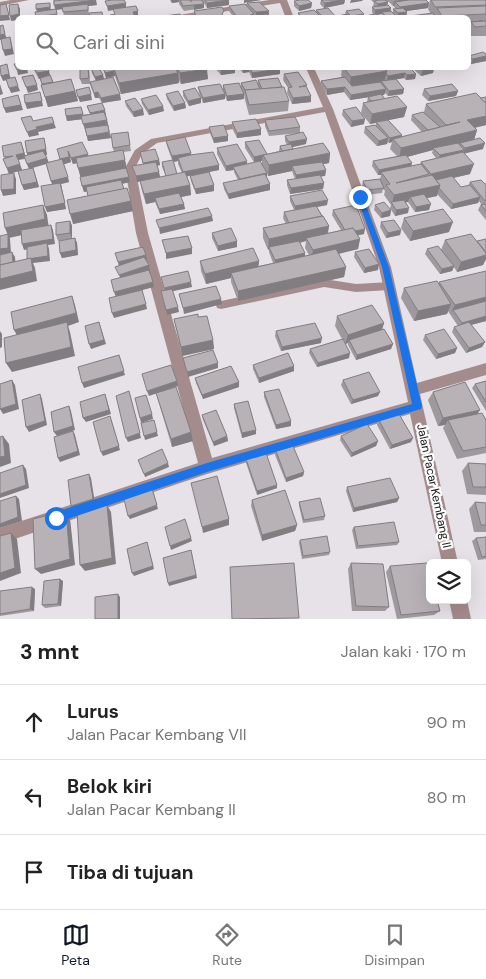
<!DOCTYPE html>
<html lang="id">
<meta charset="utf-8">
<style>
body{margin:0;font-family:"DM Sans",sans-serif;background:#f2f2f2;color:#222}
.controls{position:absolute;right:15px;bottom:15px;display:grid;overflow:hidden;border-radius:8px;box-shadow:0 5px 20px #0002}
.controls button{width:45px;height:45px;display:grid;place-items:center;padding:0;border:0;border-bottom:1px solid #e0e0e0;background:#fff;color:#222;font:25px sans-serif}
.stop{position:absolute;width:15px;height:15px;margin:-11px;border:4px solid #1a73e8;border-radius:50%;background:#fff}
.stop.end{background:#1a73e8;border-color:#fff;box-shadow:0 1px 5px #0008}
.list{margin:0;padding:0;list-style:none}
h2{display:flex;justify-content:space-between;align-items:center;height:65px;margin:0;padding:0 20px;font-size:21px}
h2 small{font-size:16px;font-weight:400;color:#767676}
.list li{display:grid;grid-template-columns:32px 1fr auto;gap:15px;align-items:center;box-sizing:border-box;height:75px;padding:0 20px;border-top:1px solid #e0e0e0}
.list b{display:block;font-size:19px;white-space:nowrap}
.list p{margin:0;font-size:16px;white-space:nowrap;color:#767676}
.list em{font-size:16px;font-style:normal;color:#767676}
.icon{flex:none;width:28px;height:28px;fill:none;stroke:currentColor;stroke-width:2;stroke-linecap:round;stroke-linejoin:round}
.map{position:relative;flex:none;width:486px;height:619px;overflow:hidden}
.search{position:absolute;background:#fff;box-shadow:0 5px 20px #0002;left:15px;right:15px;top:15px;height:55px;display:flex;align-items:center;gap:12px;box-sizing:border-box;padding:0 18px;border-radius:8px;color:#767676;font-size:19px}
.sheet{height:290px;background:#fff}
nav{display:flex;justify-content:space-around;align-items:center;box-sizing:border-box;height:70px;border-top:1px solid #e0e0e0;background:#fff;font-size:14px;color:#767676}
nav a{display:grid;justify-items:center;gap:2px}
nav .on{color:#111827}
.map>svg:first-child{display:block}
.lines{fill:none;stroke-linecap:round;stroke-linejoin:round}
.lane{fill:#a58c8c;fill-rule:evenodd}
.street{fill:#a58c8c;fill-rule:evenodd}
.wall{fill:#9e999d;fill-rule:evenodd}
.shaded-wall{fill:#817d80}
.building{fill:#b8b2b7;stroke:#817d80}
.route{fill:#1a73e8}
.labels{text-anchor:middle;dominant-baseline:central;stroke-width:4.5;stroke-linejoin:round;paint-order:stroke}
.street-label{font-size:12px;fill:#1c1a1c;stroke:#fff}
</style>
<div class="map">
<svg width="486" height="619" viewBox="0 0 486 619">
<rect width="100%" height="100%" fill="#e7e2e7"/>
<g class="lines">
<polygon class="lane" points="324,279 356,284 390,282 395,286 390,290 356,292 324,287 221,309 217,308 216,305 217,302 221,301"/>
<g class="street">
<polygon points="11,0 29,0 0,6 0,2"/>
<polygon points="269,0 287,0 294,18 286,18 280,3 182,18 161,18"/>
<path d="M306,68H314L333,109L391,267L417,383L486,363V375L420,394L458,563H442L410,414L207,474L0,544V528L198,463L136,233L125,168L135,150L151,139L323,107ZM325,112L379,267L408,402L212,458L148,233L135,168L142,154L157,143Z"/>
<polygon points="449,600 467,600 471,619 453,619"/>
</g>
</g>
<g class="wall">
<polygon points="53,0 97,5 88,6 89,15 64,17 63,9 51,9 55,9"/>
<polygon points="170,0 229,0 229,5 207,8 204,3 204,8 184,11 179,4 179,2 172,3"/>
<polygon points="321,0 345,0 344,4 324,8 320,4"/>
<path d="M371,0H426L429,3L428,8L407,11V12L406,17L401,18H381L382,14L378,15L380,18H298V13L316,12V10L335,16L345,14L346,11L364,16L373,14L372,12V7H374L373,6L374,3ZM387,2H389L393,6H394V7L396,9H393V13L391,11V8L387,5Z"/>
<polygon points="430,0 486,0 486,36 471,36 468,32 468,18 410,18 410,16 431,14 428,9"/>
<polygon points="294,1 312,3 311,8 299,11 294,6"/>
<polygon points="247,3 269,11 269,18 257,18 254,16 254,18 234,18 229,11 229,6 247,7"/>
<polygon points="486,54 486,61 471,64 468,62 469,56"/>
<polygon points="33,68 47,68 53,82 75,91 78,101 48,107 41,85 42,84 40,78 39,79"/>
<polygon points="89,68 90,82 96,81 92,73 91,68 103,75 104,79 121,100 102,103 106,115 111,138 88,141 85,129 82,119 67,121 66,116 90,114 87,106 102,103 99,98 95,98 90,84 82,84 80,79"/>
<polygon points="103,68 117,69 118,69 117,68 206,68 208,79 181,84 179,80 179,83 121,94 115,76 106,78"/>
<polygon points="215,68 235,68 235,73 221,75"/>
<polygon points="239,68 279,68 280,74 252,78 249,72 243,73"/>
<path d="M342,68H410L416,74L415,79L406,80L404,78L396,79L404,89L403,94L388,96L385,93L384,95H382L385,99L407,107L404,117L388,120L402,135L401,137L422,132L411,120L412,115L424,112L426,104L486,125L475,128L477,130L474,140L483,149L464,153L470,174L453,178L461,187L468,186L470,182L486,184V220L478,210L481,204L479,201L478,203L451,209L437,194V196L427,198L429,210L415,212L408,202H406L408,213L395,216L390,208L391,205L384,195L385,191L383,189L382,193L366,195L362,186L363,181L380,179L381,175H378L372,166L373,161L397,156L390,149L392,142L389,143L388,142L387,144L377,146L364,133L365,127L376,125V123L370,124L361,113L363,103L367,102L368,97L350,100L344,92L327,95L321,86V81L342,77L341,76ZM433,150L432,153L436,158L421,162L420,164L411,166L407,157Z"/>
<polygon points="412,68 434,68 433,73 421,76"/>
<polygon points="284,74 306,87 311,96 311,102 292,104 287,93 288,88 283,80"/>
<polygon points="258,80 289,101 288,111 249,115 245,100 244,94 244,99 227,101 225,96 225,99 203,103 199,93 198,87 223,89 223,85 241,87 241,83 258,84"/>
<polygon points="424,89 458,91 456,96 428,101 422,95"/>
<polygon points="183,91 201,98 201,103 189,106 183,96"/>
<polygon points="166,94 185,103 186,108 174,111 167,99"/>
<polygon points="141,99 164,111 149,115 142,104"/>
<polygon points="125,101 144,115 134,117 126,106"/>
<polygon points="343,110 364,124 351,127 342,115"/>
<polygon points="265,120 300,127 300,133 269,136 265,126"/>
<polygon points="232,122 261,129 261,135 237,138 232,128"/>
<polygon points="209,127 228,136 228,141 214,143 210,133"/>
<polygon points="128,132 131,151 123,152 130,182 122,184 133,211 73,224 88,196 87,191 84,192 77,163 73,164 70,156 71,162 63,164 69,182 61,184 66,209 47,212 52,184 46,164 32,168 33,168 39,187 24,190 22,185 29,169 25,159 18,160 22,170 9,174 3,159 5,158 4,157 23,147 25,156 27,155 27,153 45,143 47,155 46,155 48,162 60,160 57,149 88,156 114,152 113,148"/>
<polygon points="285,136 306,144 292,147 293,149 330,153 329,163 323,164 326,170 325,176 320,176 324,183 323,189 290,194 287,185 287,180 295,179 292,171 268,176 267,173 267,178 270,184 270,190 229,199 224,189 223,183 238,180 234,172 234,170 226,171 217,154 217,148 247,164 262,165 262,161 254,162 245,148 245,142 267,154 279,151 280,146 287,145 285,141"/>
<path d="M166,141L219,170L187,176L190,185L191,195L181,197L185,209L160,214L155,202L146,204L142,191L140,181L148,180L137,182L132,166L143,164L140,152L159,160L160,165L157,166L160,177L166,176L162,167V162L172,160L167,146ZM178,161V164L182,173L177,174L173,162Z"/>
<polygon points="190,176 214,191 196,194 191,181"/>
<path d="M290,196L327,205L317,207L329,226L328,233L341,230L332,215L333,210L364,234L358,235L360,239L358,249L339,254L346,267L344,277L238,301L231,282V278L206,284L201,271L200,261H259L258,266L273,263L269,252V249L268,250L263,238V228L286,224L283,218L284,212L294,210L290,201ZM306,241L305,248L309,255L305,256L300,243Z"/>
<polygon points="375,205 391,210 390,216 381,218 374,210"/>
<polygon points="404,218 449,232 410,241 401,228"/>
<polygon points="70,221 72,226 72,239 75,238 77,243 78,255 62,258 60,253 70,239 58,241 56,235"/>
<polygon points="381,222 401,230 400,235 386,238 380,227"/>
<polygon points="212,233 237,247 218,251 212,238"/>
<polygon points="486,239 486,261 485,260 483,265 457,272 454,267 452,271 440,274 425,254 427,249 441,250 445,240 477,241"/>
<polygon points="355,252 378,270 364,273 354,257"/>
<polygon points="439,282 486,321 471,325 485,342 482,347 466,353 452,332 454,327 458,326 448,311 447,314 414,321 401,298 404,288 439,284"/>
<polygon points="337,316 384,323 382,330 393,344 391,349 356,360 348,345 348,343 345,344 349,358 317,367 309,353 310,349 342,339 335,326"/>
<polygon points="198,317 213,340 214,349 182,356 174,319"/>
<polygon points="276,331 321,343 281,351 275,336"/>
<polygon points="425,335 457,348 455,353 436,359 423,340"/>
<polygon points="253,365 294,371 259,383 253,369"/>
<polygon points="195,378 239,387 203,399 196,383"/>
<polygon points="343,380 378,396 351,404 341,385"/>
<polygon points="486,381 486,411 472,388 475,384"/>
<polygon points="264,392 291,421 291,426 276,429 264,397"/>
<polygon points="433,392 477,414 486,420 486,453 457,459 443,428 445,425 438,426 428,400"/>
<polygon points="156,393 193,441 172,447"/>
<polygon points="234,404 256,434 242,438 234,408"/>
<polygon points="202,415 227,436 228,441 214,446 203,420"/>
<polygon points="379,420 411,442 390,449 377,425"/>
<polygon points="341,436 378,441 376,446 351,457 340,440"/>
<polygon points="276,451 304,472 303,476 286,482 275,455"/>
<polygon points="246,459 277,488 257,495 246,463"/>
<polygon points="468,463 486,464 486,495 467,494 462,471"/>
<polygon points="347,487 399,498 397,502 353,512 346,491"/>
<polygon points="252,500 297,525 295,531 262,541 251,506"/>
<polygon points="299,502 325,516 324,520 303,523 299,506"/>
<polygon points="475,502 486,503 486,532 474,532 469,509"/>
<polygon points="354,527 399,542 397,545 356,549 352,530"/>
<polygon points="486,537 486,559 478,560 472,541 476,538"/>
<polygon points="300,540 330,552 329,555 302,559 299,543"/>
<polygon points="351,563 389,607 385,611 352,611 348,569"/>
<polygon points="390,566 440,611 434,615 397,619 386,572"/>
<polygon points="63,581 61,606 45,608 42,605"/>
<polygon points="35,589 34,611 0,616 0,591"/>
</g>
<g class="shaded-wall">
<polygon points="96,0 97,5 88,6 89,15 88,6 56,10 54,5"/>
<polygon points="171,0 179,0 179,2 172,3"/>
<polygon points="229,0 229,5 207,8 207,3"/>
<polygon points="244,0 262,0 244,3"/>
<polygon points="341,0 345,0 344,4 324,8 325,3"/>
<polygon points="351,0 363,0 362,1 350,3"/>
<polygon points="401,0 422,0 395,2 394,6 393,6 394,1"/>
<polygon points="388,2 387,7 377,9 378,4"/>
<polygon points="50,3 51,12 38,14 36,9"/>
<polygon points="126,3 126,8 108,11 107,6"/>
<polygon points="312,3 311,8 299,11 299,6"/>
<polygon points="429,3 428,8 399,12 400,7"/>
<polygon points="6,4 10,20 0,21 0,16"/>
<polygon points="18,4 20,9 20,18 18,18 18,20 11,21 10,16"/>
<polygon points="204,4 204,8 194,10 194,5"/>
<polygon points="391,8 390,13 382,12 382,14 375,15 375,10"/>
<polygon points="138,11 138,16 133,17 133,12"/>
<polygon points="269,11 268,16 257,15 256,17 256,12"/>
<polygon points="407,12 406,17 397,18 398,13"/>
<polygon points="57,14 58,18 36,18"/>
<polygon points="364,14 363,18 351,18 351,17"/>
<polygon points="5,34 7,39 0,40 0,35"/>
<polygon points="10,37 14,54 5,56 3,50"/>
<polygon points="486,56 486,61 471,64 473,59"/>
<polygon points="27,68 28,73 18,75 17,70"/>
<polygon points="235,68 235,73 221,75 221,70"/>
<polygon points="243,68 249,68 249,72 243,73"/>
<polygon points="434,68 433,73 421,76 423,70"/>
<polygon points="207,69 208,79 181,84 180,73"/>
<polygon points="280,69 280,74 252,78 252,73"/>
<polygon points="8,70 11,79 3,81 1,76"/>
<polygon points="49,71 50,76 39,79 37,73"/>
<polygon points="114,71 115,76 106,78 105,73"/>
<polygon points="387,71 384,82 381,81 381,82 349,87 351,77"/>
<polygon points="178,73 179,83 121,94 119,83"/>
<polygon points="405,73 404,78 387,81 388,76"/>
<polygon points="416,74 415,79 406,80 407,75"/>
<polygon points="103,75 104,81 96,82 95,77"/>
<polygon points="0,84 3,94 0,95"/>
<polygon points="37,85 38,90 28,93 26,87"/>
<polygon points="18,86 20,91 11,93 9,88"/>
<polygon points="345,87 344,92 327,95 327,89"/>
<polygon points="386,89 384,95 350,100 351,95"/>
<polygon points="404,89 403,94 388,96 389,91"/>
<polygon points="75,91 78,101 48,107 45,97"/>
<polygon points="458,91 456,96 428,101 430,96"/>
<polygon points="40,92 43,106 27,109 25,103"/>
<polygon points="98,92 99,98 95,98 94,93"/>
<polygon points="91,94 92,100 80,102 78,97"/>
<polygon points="120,94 121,100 102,103 101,98"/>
<polygon points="225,94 225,99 203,103 203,98"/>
<polygon points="244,94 244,99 227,101 227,96"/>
<polygon points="18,95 23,110 6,113 4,108"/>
<polygon points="311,96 311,102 292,104 293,98"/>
<polygon points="201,98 201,103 189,106 188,101"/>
<polygon points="185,103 186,108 174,111 173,106"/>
<polygon points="163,106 164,111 149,115 148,110"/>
<polygon points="81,107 84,119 67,121 66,116"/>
<polygon points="407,107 404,117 370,124 372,114"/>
<polygon points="143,109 144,115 134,117 133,112"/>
<polygon points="105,110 106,115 91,118 90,113"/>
<polygon points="486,116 486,125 463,130 467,120"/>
<polygon points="365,119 364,124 351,127 352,121"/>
<polygon points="107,120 108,125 85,129 83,124"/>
<polygon points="54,123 56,128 38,132 39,135 29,137 27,132 36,127"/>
<polygon points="261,129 261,135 237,138 237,133"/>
<polygon points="477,130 474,140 435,150 433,148 433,150 399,159 401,148"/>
<polygon points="109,132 111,138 88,141 87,136"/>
<polygon points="402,135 401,140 393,139 392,142 389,143 390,138"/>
<polygon points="228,136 228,141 214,143 213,138"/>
<polygon points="44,138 47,155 29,158 27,153"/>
<polygon points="388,138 387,144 377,146 379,141"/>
<polygon points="307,139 306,144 288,148 289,142"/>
<polygon points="21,142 26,158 18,160 16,155"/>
<polygon points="485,143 483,149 463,154 465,148"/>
<polygon points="464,150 462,156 438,161 440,155"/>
<polygon points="68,151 71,162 62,165 60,159"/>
<polygon points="191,153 192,158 178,158 178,161 173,162 172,156"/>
<polygon points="330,153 329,163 294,170 292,166 292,171 268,176 269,165"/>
<polygon points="88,154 89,160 73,164 71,158"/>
<polygon points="263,155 262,161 254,162 254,157"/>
<polygon points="47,158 49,163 29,169 27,164"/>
<polygon points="125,160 127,170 81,178 78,168"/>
<polygon points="159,160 160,165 144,168 143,163"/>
<polygon points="247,161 247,167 233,167 234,170 226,171 226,166"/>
<polygon points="412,163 411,168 381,172 381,175 378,175 379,170"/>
<polygon points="20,164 22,170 9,174 7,168"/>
<polygon points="474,164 470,174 427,184 431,174"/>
<polygon points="219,165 219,170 184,177 183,172"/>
<polygon points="33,168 39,187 24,190 22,185"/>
<polygon points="326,170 325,176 296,180 296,175"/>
<polygon points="159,172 160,177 137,182 136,176"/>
<polygon points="14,173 16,179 16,194 3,196 1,190"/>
<polygon points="267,173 267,178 240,184 240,179"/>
<polygon points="68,177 69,182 61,184 66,209 47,212 45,207 53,186 51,181"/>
<polygon points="129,177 130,182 84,192 82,186"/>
<polygon points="324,183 323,189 290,194 291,188"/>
<polygon points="270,184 270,190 229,199 228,194"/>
<polygon points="190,185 191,195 156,202 155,198 155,202 146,204 144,194"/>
<polygon points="214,185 214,191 196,194 195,189"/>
<polygon points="440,185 437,196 413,201 410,197 408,202 393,205 392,203 394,195"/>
<polygon points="480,197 478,203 451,209 453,204"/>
<polygon points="328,200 327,205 295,211 295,206"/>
<polygon points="131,201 133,211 73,224 70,214"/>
<polygon points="184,204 185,209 160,214 159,209"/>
<polygon points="431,204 429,210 415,212 416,207"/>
<polygon points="43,205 47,215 49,229 9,238 5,228"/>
<polygon points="409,208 408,213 395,216 396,210"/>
<polygon points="391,210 390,216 381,218 382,213"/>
<polygon points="212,216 213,221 160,234 159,228"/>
<polygon points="70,221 72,226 72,239 70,233"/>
<polygon points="453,222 449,232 410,241 413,231"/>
<polygon points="51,225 53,230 55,244 48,245 49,249 50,261 33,263 35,268 37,281 0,290 0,279 47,245 24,250 22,244"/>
<polygon points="329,226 327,236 306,238 306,241 270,249 269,247 269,249 268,250 269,239"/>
<polygon points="365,229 364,234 345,238 347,233"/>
<polygon points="401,230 400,235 386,238 388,233"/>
<polygon points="8,234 10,239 11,253 0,255 0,249"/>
<polygon points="75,238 77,243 78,255 62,258 60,253"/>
<polygon points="360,239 358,249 311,260 313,250"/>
<polygon points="237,241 237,247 218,251 218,246"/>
<polygon points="192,248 192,254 166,259 166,253"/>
<polygon points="12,252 15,257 16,269 0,273"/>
<polygon points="305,253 305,259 275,265 275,260"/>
<polygon points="146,255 147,260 119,267 118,262"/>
<polygon points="486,255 486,259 483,265 457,272 461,262"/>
<polygon points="259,261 258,271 231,273 231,278 206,284 205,274"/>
<polygon points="379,264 378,270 364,273 365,268"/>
<polygon points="149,265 150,270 121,280 119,275"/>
<polygon points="454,266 452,271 440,274 442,269"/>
<polygon points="346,267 344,277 238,301 238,291"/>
<polygon points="153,282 154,287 116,297 114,292"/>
<polygon points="191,282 192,287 165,293 164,288"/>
<polygon points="72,296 75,305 79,322 68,326 70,332 75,356 12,372 6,363 19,339 14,330"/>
<polygon points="486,297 486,305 453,310 450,314 455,305"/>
<polygon points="221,299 222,304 184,314 183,308"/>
<polygon points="146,304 147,309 114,318 112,313"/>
<polygon points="451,304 447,314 414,321 418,311"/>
<polygon points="178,307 179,312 167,315 166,310"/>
<polygon points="486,316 486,321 459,328 462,323"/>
<polygon points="99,322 106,344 91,349 89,344"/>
<polygon points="384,323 381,332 349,340 348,343 345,344 348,335"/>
<polygon points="0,331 2,334 2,347 0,348"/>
<polygon points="322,338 321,343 281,351 282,347"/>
<polygon points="213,340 214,349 182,356 181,347"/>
<polygon points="485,342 482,347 466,353 469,348"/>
<polygon points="393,344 391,349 356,360 357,355"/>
<polygon points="457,348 455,353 436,359 438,354"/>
<polygon points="350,353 349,358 317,367 318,363"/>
<polygon points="119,355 125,375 84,388 82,383"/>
<polygon points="218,363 218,368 188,377 187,372"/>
<polygon points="294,366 294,371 259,383 259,378"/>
<polygon points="12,380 15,385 19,409 3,414 0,409"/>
<polygon points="177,381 178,386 149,396 147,391"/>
<polygon points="239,382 239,387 203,399 202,395"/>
<polygon points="129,391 141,438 128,442 126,438"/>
<polygon points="380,392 378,396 351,404 353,400"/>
<polygon points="40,394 42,399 47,425 29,432 26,427"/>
<polygon points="105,394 111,414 86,422 83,418"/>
<polygon points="69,406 71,411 75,430 57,436 54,432"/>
<polygon points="480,410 475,418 448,420 445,425 438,426 443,418"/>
<polygon points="152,414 153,419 141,423 140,418"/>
<polygon points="110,416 120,450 103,456 101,452"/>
<polygon points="291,421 291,426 276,429 276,425"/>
<polygon points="256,430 256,434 242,438 242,433"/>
<polygon points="73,431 75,435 80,455 60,462 58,458"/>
<polygon points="157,432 158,436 145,440 144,436"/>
<polygon points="191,432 193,441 172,447 171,439"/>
<polygon points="3,436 9,444 11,463 0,467 0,457"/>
<polygon points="227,436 228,441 214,446 213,442"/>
<polygon points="413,438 411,442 390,449 392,445"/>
<polygon points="378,441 376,446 351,457 352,453"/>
<polygon points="168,463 169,467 145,477 144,474"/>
<polygon points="23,465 26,469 29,488 0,498 0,494"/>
<polygon points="304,472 303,476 286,482 286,478"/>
<polygon points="89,474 91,478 95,503 74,510 71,506"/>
<polygon points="151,485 158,509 130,519 128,516"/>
<polygon points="277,485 277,488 257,495 257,491"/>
<polygon points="16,496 19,499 22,521 0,528 0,524"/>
<polygon points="399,498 397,502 353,512 354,508"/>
<polygon points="107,505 111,512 116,564 85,571 80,565"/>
<polygon points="66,511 70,518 75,565 41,574 35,569"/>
<polygon points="229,519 229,525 203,533 202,527"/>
<polygon points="297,525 295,531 262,541 262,535"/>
<polygon points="11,533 17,539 21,573 0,581 0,573"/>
<polygon points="191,538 192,541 171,550 170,546"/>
<polygon points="147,542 154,569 134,576 132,573"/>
<polygon points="191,550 197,578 169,586 168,583"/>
<polygon points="60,579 63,581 61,606 58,604"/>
<polygon points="32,587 35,589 34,611 30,609"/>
<polygon points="118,594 120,597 120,619 118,619"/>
</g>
<g class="building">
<polygon points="65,0 96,0 54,5 54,1"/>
<polygon points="113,0 124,0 126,3 107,6 105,1"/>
<polygon points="180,0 190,0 191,2 191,0 202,0 204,4 183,6"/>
<polygon points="205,0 228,0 207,3"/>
<polygon points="300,0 308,0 312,3 299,6 294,1"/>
<polygon points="321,0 341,0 325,3"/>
<polygon points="379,0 385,0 388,2 378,4 374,1"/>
<polygon points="409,0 426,0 429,3 400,7 395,2"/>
<polygon points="431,0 486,0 486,5 435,7"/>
<polygon points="259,2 269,11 256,12 247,3"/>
<polygon points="50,3 50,7 36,9 36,4"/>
<polygon points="6,4 9,15 0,16 0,5"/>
<polygon points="18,4 19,14 10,16 9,5"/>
<polygon points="88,4 88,10 63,12 62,7"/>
<polygon points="245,4 254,14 250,15 252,18 242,18 241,16 237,17 229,6"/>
<polygon points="388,5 391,8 375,10 372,7"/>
<polygon points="136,6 138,11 133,12 135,17 139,16 140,18 111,18 110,15 115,14 113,9"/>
<polygon points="486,6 486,14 442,16 437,8"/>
<polygon points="222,7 224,11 222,14 225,17 200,18 196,16 194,11"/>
<polygon points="328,8 335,16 328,18 303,18 298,13 314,10 319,15 313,17 322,16 316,10"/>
<polygon points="403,8 407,12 398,13 393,9"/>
<polygon points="56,9 57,14 36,17 35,12"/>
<polygon points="359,9 364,14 351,16 346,11"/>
<polygon points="391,11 397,17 387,18 382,12"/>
<polygon points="102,12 103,18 90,18 89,13"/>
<polygon points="433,13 437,18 412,18 410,16"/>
<polygon points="180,14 182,18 165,18 164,16"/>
<polygon points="267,14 269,17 258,18 257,15"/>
<polygon points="349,14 352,18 328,18"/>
<polygon points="376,14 380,18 355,18"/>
<polygon points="86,15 87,18 76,18 76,16"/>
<polygon points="483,21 471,22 470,26 468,26 468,22"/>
<polygon points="486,21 486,26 475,27 471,22"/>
<polygon points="3,25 5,34 0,35 0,26"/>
<polygon points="10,37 12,49 3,50 1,39"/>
<polygon points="483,52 486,54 486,56 473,59 469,56"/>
<polygon points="18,63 18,68 27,68 17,70 14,64"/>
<polygon points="7,64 9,74 1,76 0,66"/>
<polygon points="34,68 47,68 49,71 37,73"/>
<polygon points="80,68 88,68 89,78 80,79"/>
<polygon points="91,68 99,68 103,75 95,77"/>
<polygon points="103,68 117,68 117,69 114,69 114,71 105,73"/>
<polygon points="124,68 175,68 178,73 119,83 114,69"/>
<polygon points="177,68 206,68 207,69 180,73"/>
<polygon points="219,68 234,68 221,70"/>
<polygon points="250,68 279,68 280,69 252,73"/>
<polygon points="344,68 383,68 387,71 351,77"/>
<polygon points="383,68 410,68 416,74 407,75 405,73 388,76 386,73 387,71"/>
<polygon points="419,68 434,68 423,70"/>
<polygon points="298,72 307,85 299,87 306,86 311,96 293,98 288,88 292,87 284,74"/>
<polygon points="33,75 37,85 26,87 22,77"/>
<polygon points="50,75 53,82 42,84 40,78"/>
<polygon points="15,77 18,86 9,88 6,79"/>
<polygon points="113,77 120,94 101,98 98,92 94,93 90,82"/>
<polygon points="345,77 352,86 380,82 386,89 351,95 345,87 327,89 321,81"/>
<polygon points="278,78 282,87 262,89 258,80"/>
<polygon points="71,79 75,91 45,97 41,85"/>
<polygon points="396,79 404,89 389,91 381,81"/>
<polygon points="256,80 260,89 245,90 241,83"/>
<polygon points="239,83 244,94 227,96 223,85"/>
<polygon points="220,84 225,94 203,98 198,87"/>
<polygon points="452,84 458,91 430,96 424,89"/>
<polygon points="89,87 91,94 78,97 76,90"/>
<polygon points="284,87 289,101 249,105 245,90"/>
<polygon points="195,88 201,98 188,101 183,91"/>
<polygon points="178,91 185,103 173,106 166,94"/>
<polygon points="40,92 42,101 25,103 24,95"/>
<polygon points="476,93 486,103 486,116 467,120 477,130 401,148 393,139 460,122 446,125 426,104"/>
<polygon points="381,94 385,99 371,101 368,97"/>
<polygon points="18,95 21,105 4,108 2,99"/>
<polygon points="156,95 163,106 148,110 141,99"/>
<polygon points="397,96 407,107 372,114 363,103"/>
<polygon points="486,97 486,103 480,98"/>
<polygon points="135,98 143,109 133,112 125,101"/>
<polygon points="102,103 105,110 90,113 87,106"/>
<polygon points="81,107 83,114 66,116 65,109"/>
<polygon points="356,107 365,119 352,121 343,110"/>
<polygon points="104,112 107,120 83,124 81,116"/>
<polygon points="423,112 440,127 428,130 412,115"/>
<polygon points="31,116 33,121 52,117 54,123 36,127 37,129 27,132 21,118"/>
<polygon points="295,117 300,127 269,131 265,120"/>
<polygon points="256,119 261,129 237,133 232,122"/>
<polygon points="388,120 402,135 390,138 376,122"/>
<polygon points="108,125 109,132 87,136 85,128"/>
<polygon points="224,125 228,136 213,138 209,127"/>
<polygon points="375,125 388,138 379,141 365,127"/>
<polygon points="128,132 130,145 113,148 111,134"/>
<polygon points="303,132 307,139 289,142 285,136"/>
<polygon points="185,137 191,153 172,156 166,141"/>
<polygon points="44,138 46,149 27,153 25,141"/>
<polygon points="480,138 485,143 465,148 460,143"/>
<polygon points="259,140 267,154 254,157 245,142"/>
<polygon points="21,142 24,153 16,155 20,164 7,168 3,159 13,156 4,157 2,146"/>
<polygon points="82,142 88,154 71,158 68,151 69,157 60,159 57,149"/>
<polygon points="323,143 330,153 269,165 263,155"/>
<polygon points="458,143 464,150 440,155 433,148"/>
<polygon points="237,144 247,161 226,166 217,148"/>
<polygon points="291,144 293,149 282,151 280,146"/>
<polygon points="155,149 159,160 143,163 140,152"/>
<polygon points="123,150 125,160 78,168 76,158"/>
<polygon points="43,151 47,158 27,164 24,156"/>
<polygon points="213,152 219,165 183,172 178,158 190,155"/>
<polygon points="463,152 474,164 431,174 421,162"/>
<polygon points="406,155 412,163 379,170 373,161"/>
<polygon points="62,159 68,177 51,181 46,163"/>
<polygon points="173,160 177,174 166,176 162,162"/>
<polygon points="260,161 267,173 240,179 233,167"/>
<polygon points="156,162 159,172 136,176 132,166"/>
<polygon points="322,162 326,170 296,175 292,166"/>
<polygon points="421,164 429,174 396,183 432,175 440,185 394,195 386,185 390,184 381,172"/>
<polygon points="33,168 37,182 22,185 18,171"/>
<polygon points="126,168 129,177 82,186 80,177"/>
<polygon points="185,172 190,185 144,194 140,181"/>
<polygon points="209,172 214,185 195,189 190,176"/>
<polygon points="14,173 14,189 1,190 1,175"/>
<polygon points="265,174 270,184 228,194 223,183"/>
<polygon points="320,175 324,183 291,188 287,180"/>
<polygon points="452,176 461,187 470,185 480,197 453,204 439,188 440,185 436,180"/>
<polygon points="380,179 384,188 367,190 363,181"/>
<polygon points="121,180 124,189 88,196 86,187"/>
<polygon points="481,180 485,184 486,184 486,201 485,201 470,182"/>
<polygon points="60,183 65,203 45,207 41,186"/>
<polygon points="127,188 131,201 70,214 67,200"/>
<polygon points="322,190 328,200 295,206 290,196"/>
<polygon points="179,193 184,204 159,209 155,198"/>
<polygon points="424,194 431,204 416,207 410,197"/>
<polygon points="404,200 409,208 396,210 391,202"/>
<polygon points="384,202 391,210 382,213 375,205"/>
<polygon points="486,204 486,211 481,205"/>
<polygon points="43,205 45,219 5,228 3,213"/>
<polygon points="356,205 365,229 355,231 353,228 345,230 333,210"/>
<polygon points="316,206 322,216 289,223 284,212"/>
<polygon points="208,208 212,216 159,228 156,220"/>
<polygon points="443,209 453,222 413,231 404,218"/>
<polygon points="323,216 329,226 269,239 263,228"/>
<polygon points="394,220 401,230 388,233 381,222"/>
<polygon points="70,221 70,233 56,235 56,223"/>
<polygon points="51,225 53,239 22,244 21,230"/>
<polygon points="231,228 237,241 218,246 212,233"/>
<polygon points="353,228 360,239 313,250 306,238"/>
<polygon points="8,234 8,248 0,249 0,236"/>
<polygon points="471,234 486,253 486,255 461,262 445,240"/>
<polygon points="188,236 192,248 166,253 162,240"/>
<polygon points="75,238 76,250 60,253 59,241"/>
<polygon points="486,239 486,252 477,241"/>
<polygon points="299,241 305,253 275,260 269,247"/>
<polygon points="47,243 48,256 27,259 27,247"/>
<polygon points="438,246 454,266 442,269 427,249"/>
<polygon points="143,247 146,255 118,262 115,253"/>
<polygon points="253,248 259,261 205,274 200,261"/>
<polygon points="336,249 346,267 238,291 231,273"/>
<polygon points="369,249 379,264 365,268 355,252"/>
<polygon points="12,252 13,262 0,265 0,255"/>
<polygon points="144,257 149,265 119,275 115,267"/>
<polygon points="31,258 33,271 0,279 0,265"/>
<polygon points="149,270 153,282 114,292 111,280"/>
<polygon points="188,271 191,282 164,288 161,277"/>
<polygon points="486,271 486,297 455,305 439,282"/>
<polygon points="437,281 451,304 418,311 404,288"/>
<polygon points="216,286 221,299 183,308 179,294"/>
<polygon points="172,289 178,307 166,310 161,291"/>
<polygon points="142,290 146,304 112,313 109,298"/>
<polygon points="72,296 76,313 14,330 11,312"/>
<polygon points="486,301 486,316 462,323 453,310"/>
<polygon points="372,305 384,323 348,335 337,316"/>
<polygon points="198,314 198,317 207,316 213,340 181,347 174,319"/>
<polygon points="67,322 71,347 6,363 4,338"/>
<polygon points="99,322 104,340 89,344 85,326"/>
<polygon points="469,322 485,342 469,348 454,327"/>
<polygon points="315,323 322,338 282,347 276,331"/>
<polygon points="384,329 393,344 357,355 349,340"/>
<polygon points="444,329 457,348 438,354 425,335"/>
<polygon points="343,339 350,353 318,363 310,349"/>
<polygon points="213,350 218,363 187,372 183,358"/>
<polygon points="288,353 294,366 259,378 253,365"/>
<polygon points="119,355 124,371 82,383 78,367"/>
<polygon points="171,365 177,381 147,391 142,374"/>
<polygon points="231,366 239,382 202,395 195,378"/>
<polygon points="369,372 380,392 353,400 343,380"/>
<polygon points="12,380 16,404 0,409 0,384"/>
<polygon points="486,381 486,402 475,384"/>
<polygon points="465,382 480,410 443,418 433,392"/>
<polygon points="176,387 191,432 171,439 156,393"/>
<polygon points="279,389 291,421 276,425 264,392"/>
<polygon points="129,391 140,433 126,438 116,396"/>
<polygon points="40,394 45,421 26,427 22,400"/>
<polygon points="105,394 109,410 83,418 80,402"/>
<polygon points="146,395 152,414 140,418 135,398"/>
<polygon points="248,401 256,430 242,433 234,404"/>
<polygon points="69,406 73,426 54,432 51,412"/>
<polygon points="216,410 227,436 213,442 202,415"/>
<polygon points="482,413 486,420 486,447 463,451 448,420"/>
<polygon points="399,414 413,438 392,445 379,420"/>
<polygon points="110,416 119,446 101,452 93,422"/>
<polygon points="154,420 157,432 144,436 141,423"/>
<polygon points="367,424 378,441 352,453 341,436"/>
<polygon points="73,431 78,451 58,458 54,437"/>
<polygon points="3,436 5,456 0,457 0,437"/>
<polygon points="293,446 304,472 286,478 276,451"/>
<polygon points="162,449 168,463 144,474 138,460"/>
<polygon points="266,453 277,485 257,491 246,459"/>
<polygon points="468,463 486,464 486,487 473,487"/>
<polygon points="23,465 26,485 0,494 0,473"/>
<polygon points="89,474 93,499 71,506 68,480"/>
<polygon points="217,476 229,519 202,527 191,483"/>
<polygon points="390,478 399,498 354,508 347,487"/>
<polygon points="151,485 157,505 128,516 123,495"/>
<polygon points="285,490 297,525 262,535 252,500"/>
<polygon points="16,496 18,517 0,524 0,501"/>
<polygon points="320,498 325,516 304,520 299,502"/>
<polygon points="475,502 486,503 486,525 481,525"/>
<polygon points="107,505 112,558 80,565 77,511"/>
<polygon points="66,511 70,559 35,569 33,519"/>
<polygon points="185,519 191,538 170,546 165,527"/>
<polygon points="394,522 399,542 358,546 354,527"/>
<polygon points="11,533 15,568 0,573 0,536"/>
<polygon points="327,536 330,552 303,556 300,540"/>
<polygon points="486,537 486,556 482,557 476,538"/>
<polygon points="147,542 153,566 132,573 127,549"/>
<polygon points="191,550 196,575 168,583 163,558"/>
<polygon points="294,563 299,618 232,619 230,567"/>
<polygon points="351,563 383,564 389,607 356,606"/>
<polygon points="427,563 430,572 430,600 437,600 440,611 401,615 390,566"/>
<polygon points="60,579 58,604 42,605 44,581"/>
<polygon points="32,587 30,609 0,614 0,591"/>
<polygon points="118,594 118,619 95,619 95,597"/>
</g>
<polygon class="route" points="360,194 363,197 389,267 422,406 421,409 207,472 56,523 53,521 51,518 53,514 56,512 207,463 412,404 382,267 357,197"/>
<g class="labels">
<g class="street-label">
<text transform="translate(434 486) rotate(78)">Jalan Pacar Kembang II</text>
</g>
</g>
</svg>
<div class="controls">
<button><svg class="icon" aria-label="layers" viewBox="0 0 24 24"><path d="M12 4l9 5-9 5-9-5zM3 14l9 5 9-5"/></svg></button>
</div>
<div class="stop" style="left:56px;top:518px"></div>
<div class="stop end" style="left:360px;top:197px"></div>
<div class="search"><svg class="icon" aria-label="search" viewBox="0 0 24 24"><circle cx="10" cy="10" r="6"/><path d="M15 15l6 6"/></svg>Cari di sini</div>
</div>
<section class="sheet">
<h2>3 mnt<small>Jalan kaki · 170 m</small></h2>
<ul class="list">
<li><svg class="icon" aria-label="ahead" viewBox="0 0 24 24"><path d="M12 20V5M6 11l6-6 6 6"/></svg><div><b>Lurus</b><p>Jalan Pacar Kembang VII</p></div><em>90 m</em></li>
<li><svg class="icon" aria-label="left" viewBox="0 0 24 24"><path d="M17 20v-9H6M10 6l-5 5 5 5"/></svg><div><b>Belok kiri</b><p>Jalan Pacar Kembang II</p></div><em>80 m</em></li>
<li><svg class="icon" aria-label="arrive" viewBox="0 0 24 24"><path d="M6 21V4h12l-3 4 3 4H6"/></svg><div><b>Tiba di tujuan</b></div></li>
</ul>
</section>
<nav>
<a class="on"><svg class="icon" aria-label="map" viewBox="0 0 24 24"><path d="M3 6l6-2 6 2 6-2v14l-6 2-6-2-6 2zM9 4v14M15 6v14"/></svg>Peta</a>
<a><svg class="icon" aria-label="directions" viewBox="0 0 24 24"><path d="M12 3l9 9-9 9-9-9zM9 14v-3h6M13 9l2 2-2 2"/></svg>Rute</a>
<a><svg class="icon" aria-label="saved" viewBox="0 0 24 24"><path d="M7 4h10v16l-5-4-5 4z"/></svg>Disimpan</a>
</nav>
